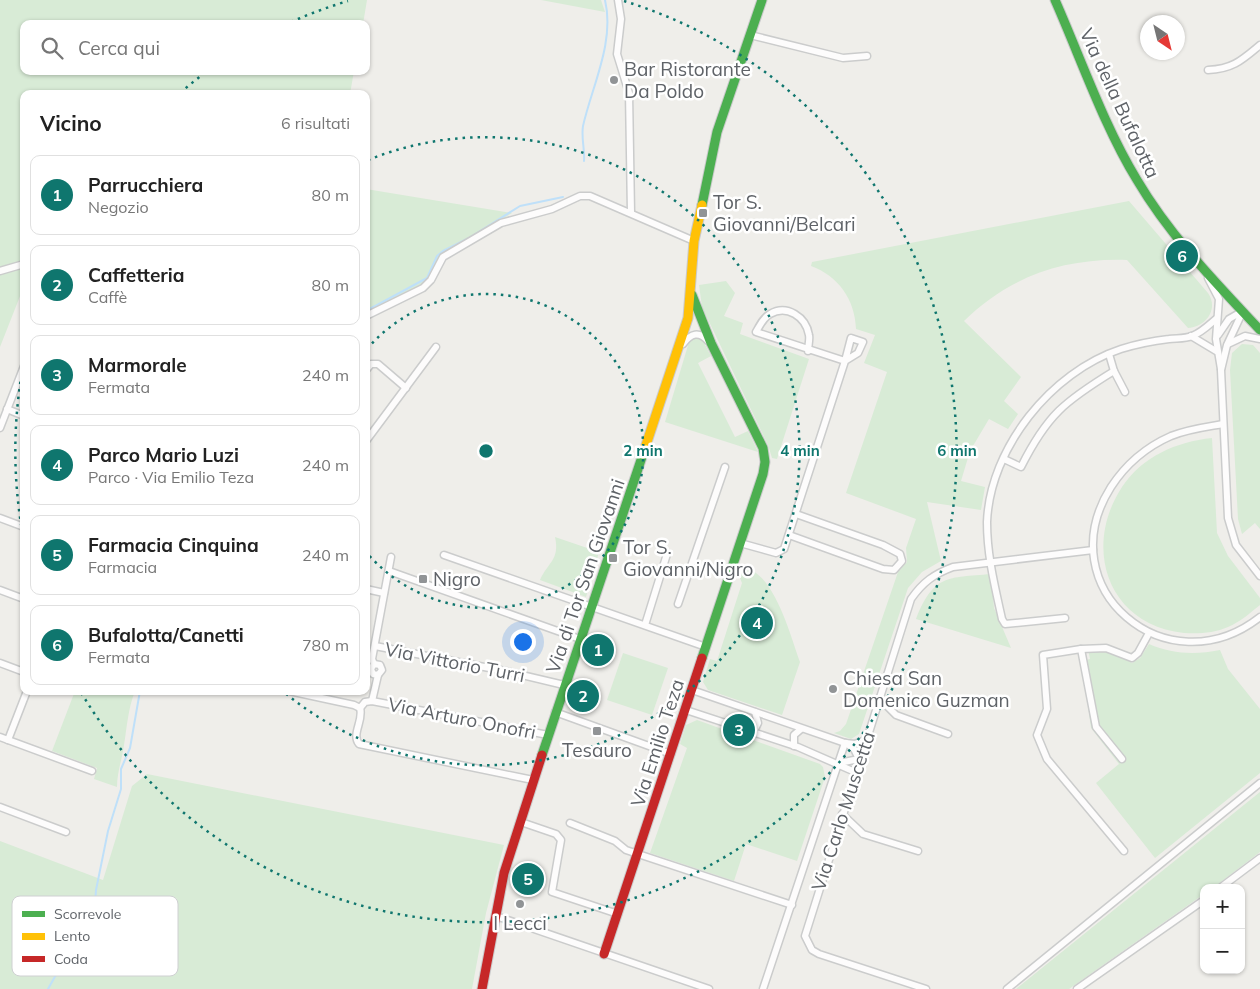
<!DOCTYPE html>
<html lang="it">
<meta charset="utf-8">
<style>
body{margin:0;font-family:Mulish,sans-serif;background:#f2f2f2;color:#222}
.controls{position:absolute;right:15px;bottom:15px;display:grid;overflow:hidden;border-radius:10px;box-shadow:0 1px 4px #0004}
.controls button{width:45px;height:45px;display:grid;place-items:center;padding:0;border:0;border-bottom:1px solid #e0e0e0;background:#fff;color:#222;font:25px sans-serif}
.compass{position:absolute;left:1140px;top:15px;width:45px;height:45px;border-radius:50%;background:#fff;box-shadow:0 1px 4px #0004;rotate:145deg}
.you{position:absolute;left:522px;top:641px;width:18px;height:18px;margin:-12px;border:4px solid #fff;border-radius:50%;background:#1a73e8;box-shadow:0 0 0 8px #1a73e833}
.badge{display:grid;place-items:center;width:32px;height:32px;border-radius:50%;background:#0f766e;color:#fff;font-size:16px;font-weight:700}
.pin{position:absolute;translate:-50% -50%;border:2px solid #fff;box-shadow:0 1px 5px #0006}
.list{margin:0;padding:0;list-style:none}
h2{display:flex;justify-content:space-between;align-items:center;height:65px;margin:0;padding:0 20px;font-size:21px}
h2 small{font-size:16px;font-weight:400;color:#767676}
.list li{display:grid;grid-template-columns:32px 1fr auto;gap:15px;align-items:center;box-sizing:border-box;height:80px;margin:0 10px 10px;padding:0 10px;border:1px solid #e0e0e0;border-radius:10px}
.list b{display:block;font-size:19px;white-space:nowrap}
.list p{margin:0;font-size:16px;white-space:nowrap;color:#767676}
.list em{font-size:16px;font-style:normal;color:#767676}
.icon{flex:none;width:28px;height:28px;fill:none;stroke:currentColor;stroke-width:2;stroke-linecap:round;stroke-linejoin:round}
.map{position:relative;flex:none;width:1260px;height:989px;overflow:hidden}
.search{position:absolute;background:#fff;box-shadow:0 1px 4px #0004;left:20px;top:20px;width:350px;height:55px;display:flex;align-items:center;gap:12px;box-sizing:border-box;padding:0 18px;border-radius:10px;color:#767676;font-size:19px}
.panel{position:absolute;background:#fff;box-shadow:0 1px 4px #0004;left:20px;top:90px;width:350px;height:605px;border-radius:10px}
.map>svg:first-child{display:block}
.green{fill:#d8ebd6}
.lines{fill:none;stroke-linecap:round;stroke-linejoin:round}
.stream{stroke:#bfe0f9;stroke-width:2}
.street-casing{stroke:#cbcccc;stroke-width:9}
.fast-casing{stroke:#cacacb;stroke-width:11}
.slow-casing{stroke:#cacacb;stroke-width:11}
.jam-casing{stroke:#cacacb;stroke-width:11}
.street{stroke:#fdfcfc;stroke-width:6}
.fast{stroke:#4caf50;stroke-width:9}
.slow{stroke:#ffc107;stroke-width:9}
.jam{stroke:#c62828;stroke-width:9}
.ring{fill:none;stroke:#0f766e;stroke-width:2.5;stroke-dasharray:2.5 5}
.poi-dot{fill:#919496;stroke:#fff;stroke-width:2}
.labels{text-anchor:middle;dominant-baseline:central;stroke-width:5;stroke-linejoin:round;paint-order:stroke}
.poi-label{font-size:19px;fill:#5f6368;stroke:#fff;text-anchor:start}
.street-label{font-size:19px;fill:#5f6368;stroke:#fff}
.key{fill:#fff;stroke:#cfd0d2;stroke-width:1}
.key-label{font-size:14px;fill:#5f6368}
.centre{fill:#0f766e;stroke:#fff;stroke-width:2.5}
.ring-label{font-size:15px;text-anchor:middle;font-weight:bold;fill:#0f766e;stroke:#fff;stroke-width:5;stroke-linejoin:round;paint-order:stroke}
</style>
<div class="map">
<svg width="1260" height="989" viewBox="0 0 1260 989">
<rect width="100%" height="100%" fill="#efeeea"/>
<g class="green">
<polygon points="0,0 367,0 363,24 24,24 24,71 354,71 350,94 24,94 24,286 0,347"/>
<polygon points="541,0 601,0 605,12"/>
<polygon points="366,189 512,213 482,232 454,247 429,280 409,293 366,314"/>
<path d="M1129,201L1208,293C1219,309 1206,327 1188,328L1127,260C1064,258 1010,276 964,321L1021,377L1004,401L1018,414L1008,429L989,419L970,451L961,481L985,487L981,510L927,502L941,561L922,572L908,588L859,734L851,739L834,733L840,731L846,724L898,572L907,562L906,548L916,519L846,493L887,372L864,363L875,335L856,329C855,299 838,276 811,266L812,262Z"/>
<polygon points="726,281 735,293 724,316 743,323 740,334 809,359 777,459 772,458 768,445 702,307 699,285"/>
<polygon points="697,337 703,341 711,356 698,363 735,437 748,431 758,452 665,422 689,342"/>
<polygon points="1242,344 1253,345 1260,353 1260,529 1255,523 1242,534 1238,519 1230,370 1232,353"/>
<path d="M1212,438L1217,533L1228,556L1260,598V605C1250,613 1240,622 1228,627C1215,633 1198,634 1184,633C1108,625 1082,548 1122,487C1143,456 1176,442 1212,438Z"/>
<path d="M555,537L599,552L586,597L540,580C548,562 560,560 555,537Z"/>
<path d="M742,568C773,568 791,638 800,662L782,715L708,690L703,682L710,659L717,661L742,583L739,576Z"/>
<path d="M991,574L994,608L1011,648L916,619C934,574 947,578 991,574Z"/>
<path d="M1149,644C1172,654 1195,655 1220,650L1228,669L1260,709V773L1155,858L1096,783L1119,764L1091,728L1082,661L1090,659L1088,649L1108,648L1132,663L1140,658Z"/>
<polygon points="623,653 668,668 652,715 607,700"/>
<path d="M75,691H135C128,709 127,726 124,745C122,760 117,772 117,787L94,779L97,768L52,751Z"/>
<polygon points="697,720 820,764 823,767 825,777 797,861 746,844 734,881 650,853 687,748 680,744 686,725"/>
<polygon points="147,774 504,845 486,913 472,989 0,989 0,841 103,880 132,786"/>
<polygon points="1260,792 1260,852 1213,888 1204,888 1204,894 1069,989 1016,989"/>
</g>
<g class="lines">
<g class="stream">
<path d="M584,161C585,149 581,138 583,126C592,86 615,42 605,0"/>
<polyline points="366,311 427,278 437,256 443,251 469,238 520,206 563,197"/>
<polyline points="48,989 75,941 94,917 96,890 108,831 121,789 121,769 130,748 140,691"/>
</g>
<defs>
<g id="street">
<polyline points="618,0 621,19 617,54 629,93 631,213"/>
<polyline points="750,35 843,58 867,56"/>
<path d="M1208,70C1233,69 1242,60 1260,45"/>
<polyline points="0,271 24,264"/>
<polyline points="1208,278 1219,299 1216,339 1221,369"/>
<polyline points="1243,311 1227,345 1221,370 1228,518 1236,545 1260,576"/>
<polyline points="366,316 423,288 431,280 443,257 501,223 552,209 580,196 590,196 694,241"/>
<polyline points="1218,335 1229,319 1243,311"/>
<polyline points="1191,336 1216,351"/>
<path d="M683,344C691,333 699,331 708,341"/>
<polyline points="1228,344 1245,336 1260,339"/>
<polyline points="1109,354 1114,371 1125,392"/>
<polyline points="366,370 371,364 378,364 406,388"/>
<polyline points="7,409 24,416"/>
<path d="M1223,424C1206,427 1188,429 1171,436C1146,447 1126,464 1111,487C1047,588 1167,690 1260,617"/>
<polyline points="0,428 24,366"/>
<polyline points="366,441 436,347"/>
<path d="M1004,459L1021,467C1047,415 1065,401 1114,371"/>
<polyline points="0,518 24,527"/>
<polyline points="789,535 883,569 894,570 902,561 900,554 883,545 796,514"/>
<path d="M740,543L776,553L784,549L845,361L851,338L863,342L858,353L845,361L756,332C760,325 763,318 770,314C787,304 806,317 809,335C810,340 808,346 808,351"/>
<polyline points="444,555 706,647"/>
<polyline points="389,571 580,639"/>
<polyline points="366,589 384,593"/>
<polyline points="0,590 24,599"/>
<polyline points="678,604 725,467"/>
<path d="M1065,618L1005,624L1002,619C995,587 987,556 987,522C990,448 1051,372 1121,349C1137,344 1152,341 1169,339C1176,338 1185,339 1192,336C1201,333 1209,325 1216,319"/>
<polyline points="645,625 667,554"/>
<polyline points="375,646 505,671 564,685"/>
<polyline points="1081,649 1096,727 1122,759"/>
<polyline points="0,663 24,672"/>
<polyline points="378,675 373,674 371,669 374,664 372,659 391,557"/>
<polyline points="692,690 845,743 855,744 865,740"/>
<polyline points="289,691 354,705 360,708"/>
<polyline points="879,698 896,715 948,734"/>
<polyline points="372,701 378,675 382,670 380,665 374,664"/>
<path d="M360,708C364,720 351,734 359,744L533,780"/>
<polyline points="360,708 365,702 372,701 548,735"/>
<polyline points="686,710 798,747 855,772"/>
<polyline points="555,712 671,754"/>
<polyline points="748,731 755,729 758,723 755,712"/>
<polyline points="0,737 92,771"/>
<polyline points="8,740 27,691"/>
<polyline points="846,743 854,749 859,759"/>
<polyline points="794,746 794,735 801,729"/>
<polyline points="839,763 859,759"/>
<polyline points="0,807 66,832"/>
<polyline points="842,814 863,834 918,851"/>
<polyline points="521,822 556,834 561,840 552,892 618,914"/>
<polyline points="570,823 615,841 626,850 792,905"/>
<polyline points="1124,851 1047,759 1037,735 1047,709 1043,655 1081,649 1106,648 1132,658 1138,653 1149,633"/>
<polyline points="1220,888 1260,858"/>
<polyline points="496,916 709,989"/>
<polyline points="763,989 845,743"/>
<path d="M926,989L819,954L812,950L805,936L911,599C923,582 934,574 953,567L1093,550"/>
<polyline points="1007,989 1260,783"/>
<polyline points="1077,989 1204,900"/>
</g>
<g id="fast">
<path d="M1055,0C1081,59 1104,126 1137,180C1170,236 1216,283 1260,330"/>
<polyline points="702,205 717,132 762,0"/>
<polyline points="692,295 711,343 763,448 765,462 763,474 702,658"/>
<polyline points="542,755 643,454"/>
</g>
<polyline id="slow" points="643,454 688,318 694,241 702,205"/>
<g id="jam">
<polyline points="604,954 702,658"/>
<polyline points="482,989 504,873 542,755"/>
</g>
</defs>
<use href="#street" class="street-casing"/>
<use href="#fast" class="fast-casing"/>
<use href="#slow" class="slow-casing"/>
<use href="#jam" class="jam-casing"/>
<use href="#street" class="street"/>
<use href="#fast" class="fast"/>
<use href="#slow" class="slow"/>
<use href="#jam" class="jam"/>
</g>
<g class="ring">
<path d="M367 349A157 157 0 1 1 367 553"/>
<path d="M368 160A314 314 0 1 1 284 692"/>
<path d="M24 541A471 471 0 0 1 24 361M180 93A471 471 0 0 1 206 72M291 22A471 471 0 0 1 348 1M624 1A471 471 0 1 1 82 694"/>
</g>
<g class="poi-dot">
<circle cx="614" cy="80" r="5"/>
<rect x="698" y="208" width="10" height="10" rx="2.5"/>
<rect x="608" y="553" width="10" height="10" rx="2.5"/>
<rect x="418" y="574" width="10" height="10" rx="2.5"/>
<circle cx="833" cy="689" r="5"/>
<rect x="592" y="726" width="10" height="10" rx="2.5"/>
<circle cx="520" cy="904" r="5"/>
</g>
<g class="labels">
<g class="poi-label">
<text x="624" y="69">Bar Ristorante<tspan x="624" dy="22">Da Poldo</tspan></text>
<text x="713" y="202">Tor S.<tspan x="713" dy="22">Giovanni/Belcari</tspan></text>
<text x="623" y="547">Tor S.<tspan x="623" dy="22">Giovanni/Nigro</tspan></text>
<text x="433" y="579">Nigro</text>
<text x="843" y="678">Chiesa San<tspan x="843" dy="22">Domenico Guzman</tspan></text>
<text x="597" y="750" text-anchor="middle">Tesauro</text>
<text x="520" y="923" text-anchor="middle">I Lecci</text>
</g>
<g class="street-label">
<text transform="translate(1120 103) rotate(65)">Via della Bufalotta</text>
<text transform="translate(585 576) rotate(-71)">Via di Tor San Giovanni</text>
<text transform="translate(455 662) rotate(11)">Via Vittorio Turri</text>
<text transform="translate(462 718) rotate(11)">Via Arturo Onofri</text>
<text transform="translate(657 743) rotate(-72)">Via Emilio Teza</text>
<text transform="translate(843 811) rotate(-72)">Via Carlo Muscetta</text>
</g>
</g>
<rect x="12" y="896" width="166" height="80" rx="8" class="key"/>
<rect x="22" y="911" width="23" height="6" fill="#4caf50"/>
<rect x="22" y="933" width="23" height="7" fill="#ffc107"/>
<rect x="22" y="956" width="23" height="6" fill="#c62828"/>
<g class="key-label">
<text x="54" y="919">Scorrevole</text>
<text x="54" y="941">Lento</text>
<text x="54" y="964">Coda</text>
</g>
<circle cx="486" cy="451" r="8" class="centre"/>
<g class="ring-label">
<text x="643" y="456">2 min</text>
<text x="800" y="456">4 min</text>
<text x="957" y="456">6 min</text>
</g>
</svg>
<div class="controls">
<button>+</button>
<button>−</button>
</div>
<svg class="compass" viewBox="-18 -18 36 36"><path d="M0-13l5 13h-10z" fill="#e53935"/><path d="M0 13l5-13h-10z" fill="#767676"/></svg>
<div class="you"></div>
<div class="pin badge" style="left:598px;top:650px">1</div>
<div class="pin badge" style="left:583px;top:696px">2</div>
<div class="pin badge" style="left:739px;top:730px">3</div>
<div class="pin badge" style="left:757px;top:623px">4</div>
<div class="pin badge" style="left:528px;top:879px">5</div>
<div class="pin badge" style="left:1182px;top:256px">6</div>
<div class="search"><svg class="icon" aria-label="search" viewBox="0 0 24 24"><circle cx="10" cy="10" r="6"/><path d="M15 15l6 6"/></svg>Cerca qui</div>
<section class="panel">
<h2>Vicino<small>6 risultati</small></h2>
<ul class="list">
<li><span class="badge">1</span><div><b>Parrucchiera</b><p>Negozio</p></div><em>80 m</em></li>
<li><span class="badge">2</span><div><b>Caffetteria</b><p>Caffè</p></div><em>80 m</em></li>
<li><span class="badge">3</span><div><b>Marmorale</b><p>Fermata</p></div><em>240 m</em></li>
<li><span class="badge">4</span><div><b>Parco Mario Luzi</b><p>Parco · Via Emilio Teza</p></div><em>240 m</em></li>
<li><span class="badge">5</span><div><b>Farmacia Cinquina</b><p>Farmacia</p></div><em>240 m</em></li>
<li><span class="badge">6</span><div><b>Bufalotta/Canetti</b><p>Fermata</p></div><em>780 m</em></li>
</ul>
</section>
</div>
